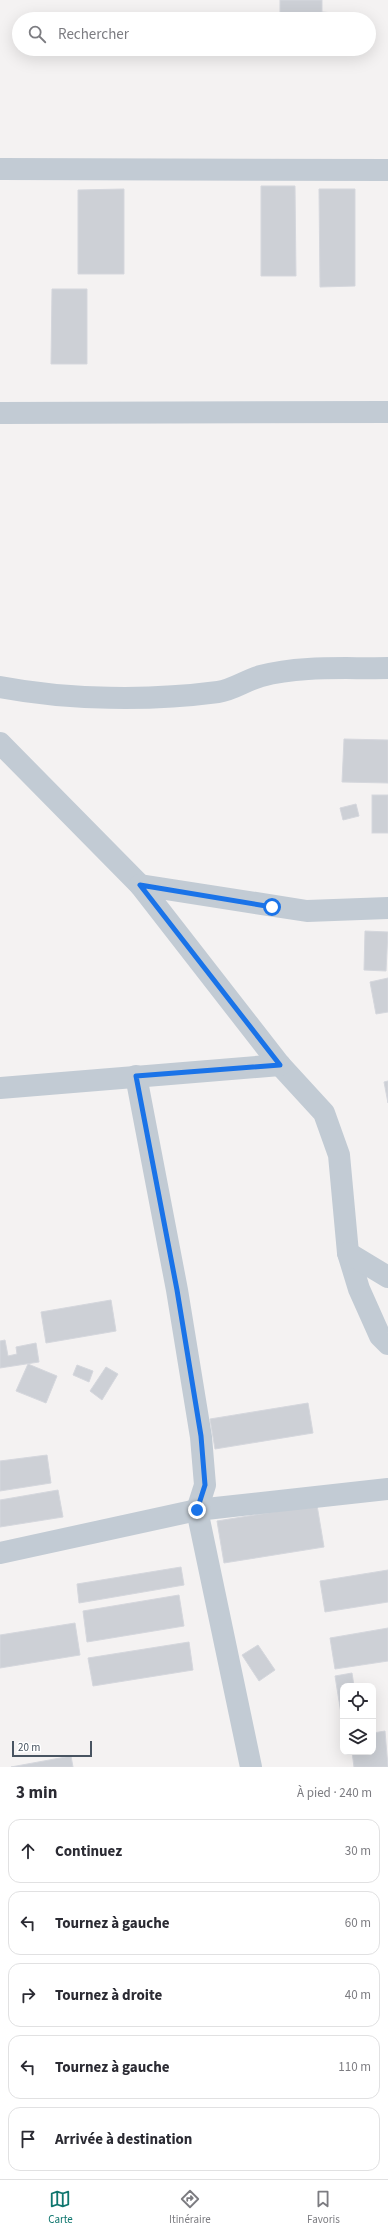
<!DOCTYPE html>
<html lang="fr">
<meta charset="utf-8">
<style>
body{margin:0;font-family:"Source Sans 3",sans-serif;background:#f2f2f3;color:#2b2b33}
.controls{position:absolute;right:12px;bottom:12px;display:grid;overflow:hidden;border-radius:8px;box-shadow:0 4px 16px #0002}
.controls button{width:36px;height:36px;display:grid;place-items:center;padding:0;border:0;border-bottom:1px solid #e1e1e2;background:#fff;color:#2b2b33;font:20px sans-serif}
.scale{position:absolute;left:12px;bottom:10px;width:80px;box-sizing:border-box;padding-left:4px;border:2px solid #485461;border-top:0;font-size:11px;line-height:14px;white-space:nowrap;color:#485461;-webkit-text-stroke:3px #fff;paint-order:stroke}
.stop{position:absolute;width:12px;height:12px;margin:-9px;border:3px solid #1a73e8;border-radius:50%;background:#fff}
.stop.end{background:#1a73e8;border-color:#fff;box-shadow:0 1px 4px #0008}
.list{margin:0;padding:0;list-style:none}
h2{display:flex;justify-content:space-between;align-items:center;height:52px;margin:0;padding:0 16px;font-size:17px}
h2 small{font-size:13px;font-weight:400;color:#7c7c81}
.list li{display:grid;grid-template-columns:26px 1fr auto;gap:12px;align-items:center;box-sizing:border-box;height:64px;margin:0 8px 8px;padding:0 8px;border:1px solid #e1e1e2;border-radius:12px}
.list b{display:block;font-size:15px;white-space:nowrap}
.list em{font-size:13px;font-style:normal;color:#7c7c81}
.icon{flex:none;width:22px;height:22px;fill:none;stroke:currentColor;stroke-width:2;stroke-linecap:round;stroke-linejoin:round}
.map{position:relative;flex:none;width:388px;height:1767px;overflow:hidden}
.search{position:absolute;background:#fff;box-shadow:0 4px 16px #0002;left:12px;right:12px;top:12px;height:44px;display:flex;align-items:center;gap:10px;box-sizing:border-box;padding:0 14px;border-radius:22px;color:#7c7c81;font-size:15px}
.sheet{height:412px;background:#fff}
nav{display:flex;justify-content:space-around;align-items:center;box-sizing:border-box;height:56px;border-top:1px solid #e1e1e2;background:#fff;font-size:11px;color:#7c7c81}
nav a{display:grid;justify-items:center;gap:2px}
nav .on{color:#0f766e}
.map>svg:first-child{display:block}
.building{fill:#cdd0d6;stroke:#d5d7dd}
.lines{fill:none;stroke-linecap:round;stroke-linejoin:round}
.minor{stroke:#c2cbd4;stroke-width:22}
.route{stroke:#1a73e8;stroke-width:5}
</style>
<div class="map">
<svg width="388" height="1767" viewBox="0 0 388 1767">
<rect width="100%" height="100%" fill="#f4f2f2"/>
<g class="building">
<polygon points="280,0 322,0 322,12 334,13 334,19 280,19"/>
<polygon points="261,186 295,186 296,276 261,276"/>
<polygon points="124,189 124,274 78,274 78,190"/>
<polygon points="319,189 355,189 355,286 320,287"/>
<polygon points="52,289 87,289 87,364 51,364"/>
<polygon points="344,739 388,740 388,783 342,782"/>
<rect x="372" y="795" width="16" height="38"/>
<polygon points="356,804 359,816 343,820 340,808"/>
<polygon points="365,931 388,932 386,971 364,970"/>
<polygon points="388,978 388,1012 376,1014 370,982"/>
<polygon points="388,1081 388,1103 384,1082"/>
<polygon points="111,1300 116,1331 46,1343 41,1312"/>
<polygon points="5,1340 8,1356 17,1354 16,1347 36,1343 39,1362 0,1368 0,1341"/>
<polygon points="28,1364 57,1376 46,1403 16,1391"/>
<polygon points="77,1365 93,1371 89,1382 73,1375"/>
<polygon points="106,1367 118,1374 102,1400 90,1391"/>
<polygon points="308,1403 313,1433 215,1449 210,1419"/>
<polygon points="47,1455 51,1483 0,1491 0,1461"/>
<polygon points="58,1490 63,1517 0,1527 0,1500"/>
<polygon points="317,1505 324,1547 224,1563 217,1521"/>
<polygon points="181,1567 184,1585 79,1603 77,1584"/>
<polygon points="388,1570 388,1602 325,1612 320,1581"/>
<polygon points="179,1595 184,1626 87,1642 83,1611"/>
<polygon points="75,1623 80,1655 0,1668 0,1635"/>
<polygon points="388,1628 388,1661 335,1669 330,1638"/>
<polygon points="189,1642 193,1670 93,1686 88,1658"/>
<polygon points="258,1645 275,1670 259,1681 242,1655"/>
<polygon points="352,1673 354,1686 343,1686 343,1726 335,1676"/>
<polygon points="385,1731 388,1767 354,1767 352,1752 373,1752 373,1733"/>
<polygon points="71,1756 73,1767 11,1767"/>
</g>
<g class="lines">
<g class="minor">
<polyline points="0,169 388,170"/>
<polyline points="0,413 388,412"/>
<path d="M0,687C68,700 150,701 218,692C233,690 246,680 261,676C301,665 347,669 388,668"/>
<polyline points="0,743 140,885 280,1065 324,1113 339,1155 348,1253 359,1289 380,1336 388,1344"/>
<polyline points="140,885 307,911 388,908"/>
<polyline points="136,1076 177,1290 201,1437 205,1485 197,1510 251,1767"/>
<polyline points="0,1088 280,1065"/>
<polyline points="348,1253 388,1277"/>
<polyline points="0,1553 197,1510 388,1489"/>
</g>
</g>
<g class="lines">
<polyline class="route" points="197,1510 205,1485 201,1436 177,1290 136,1076 280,1065 140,885 272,907"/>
</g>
</svg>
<div class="controls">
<button><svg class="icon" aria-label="locate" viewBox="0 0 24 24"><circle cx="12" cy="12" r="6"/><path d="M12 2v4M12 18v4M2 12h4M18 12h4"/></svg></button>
<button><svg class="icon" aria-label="layers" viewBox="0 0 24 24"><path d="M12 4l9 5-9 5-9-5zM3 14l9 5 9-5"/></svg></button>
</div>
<div class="scale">20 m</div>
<div class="stop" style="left:272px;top:907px"></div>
<div class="stop end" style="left:197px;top:1510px"></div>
<div class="search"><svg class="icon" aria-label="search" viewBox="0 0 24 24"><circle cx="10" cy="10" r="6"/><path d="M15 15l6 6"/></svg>Rechercher</div>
</div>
<section class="sheet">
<h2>3 min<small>À pied · 240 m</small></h2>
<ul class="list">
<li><svg class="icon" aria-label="ahead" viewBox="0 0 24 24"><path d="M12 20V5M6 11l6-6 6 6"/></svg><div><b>Continuez</b></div><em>30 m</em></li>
<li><svg class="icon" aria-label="left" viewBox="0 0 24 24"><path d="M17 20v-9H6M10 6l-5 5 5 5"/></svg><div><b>Tournez à gauche</b></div><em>60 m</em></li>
<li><svg class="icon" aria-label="right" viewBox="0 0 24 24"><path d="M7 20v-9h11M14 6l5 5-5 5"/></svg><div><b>Tournez à droite</b></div><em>40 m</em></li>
<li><svg class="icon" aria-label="left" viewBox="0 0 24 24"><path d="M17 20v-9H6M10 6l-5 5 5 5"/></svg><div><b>Tournez à gauche</b></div><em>110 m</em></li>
<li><svg class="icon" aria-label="arrive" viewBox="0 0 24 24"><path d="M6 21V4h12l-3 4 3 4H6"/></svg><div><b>Arrivée à destination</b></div></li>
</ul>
</section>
<nav>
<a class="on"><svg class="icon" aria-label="map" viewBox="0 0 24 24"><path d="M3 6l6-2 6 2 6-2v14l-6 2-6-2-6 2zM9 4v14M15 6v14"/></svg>Carte</a>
<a><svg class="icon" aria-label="directions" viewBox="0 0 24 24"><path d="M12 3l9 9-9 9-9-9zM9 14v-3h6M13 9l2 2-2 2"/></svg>Itinéraire</a>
<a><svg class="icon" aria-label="saved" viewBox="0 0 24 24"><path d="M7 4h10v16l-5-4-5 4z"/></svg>Favoris</a>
</nav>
